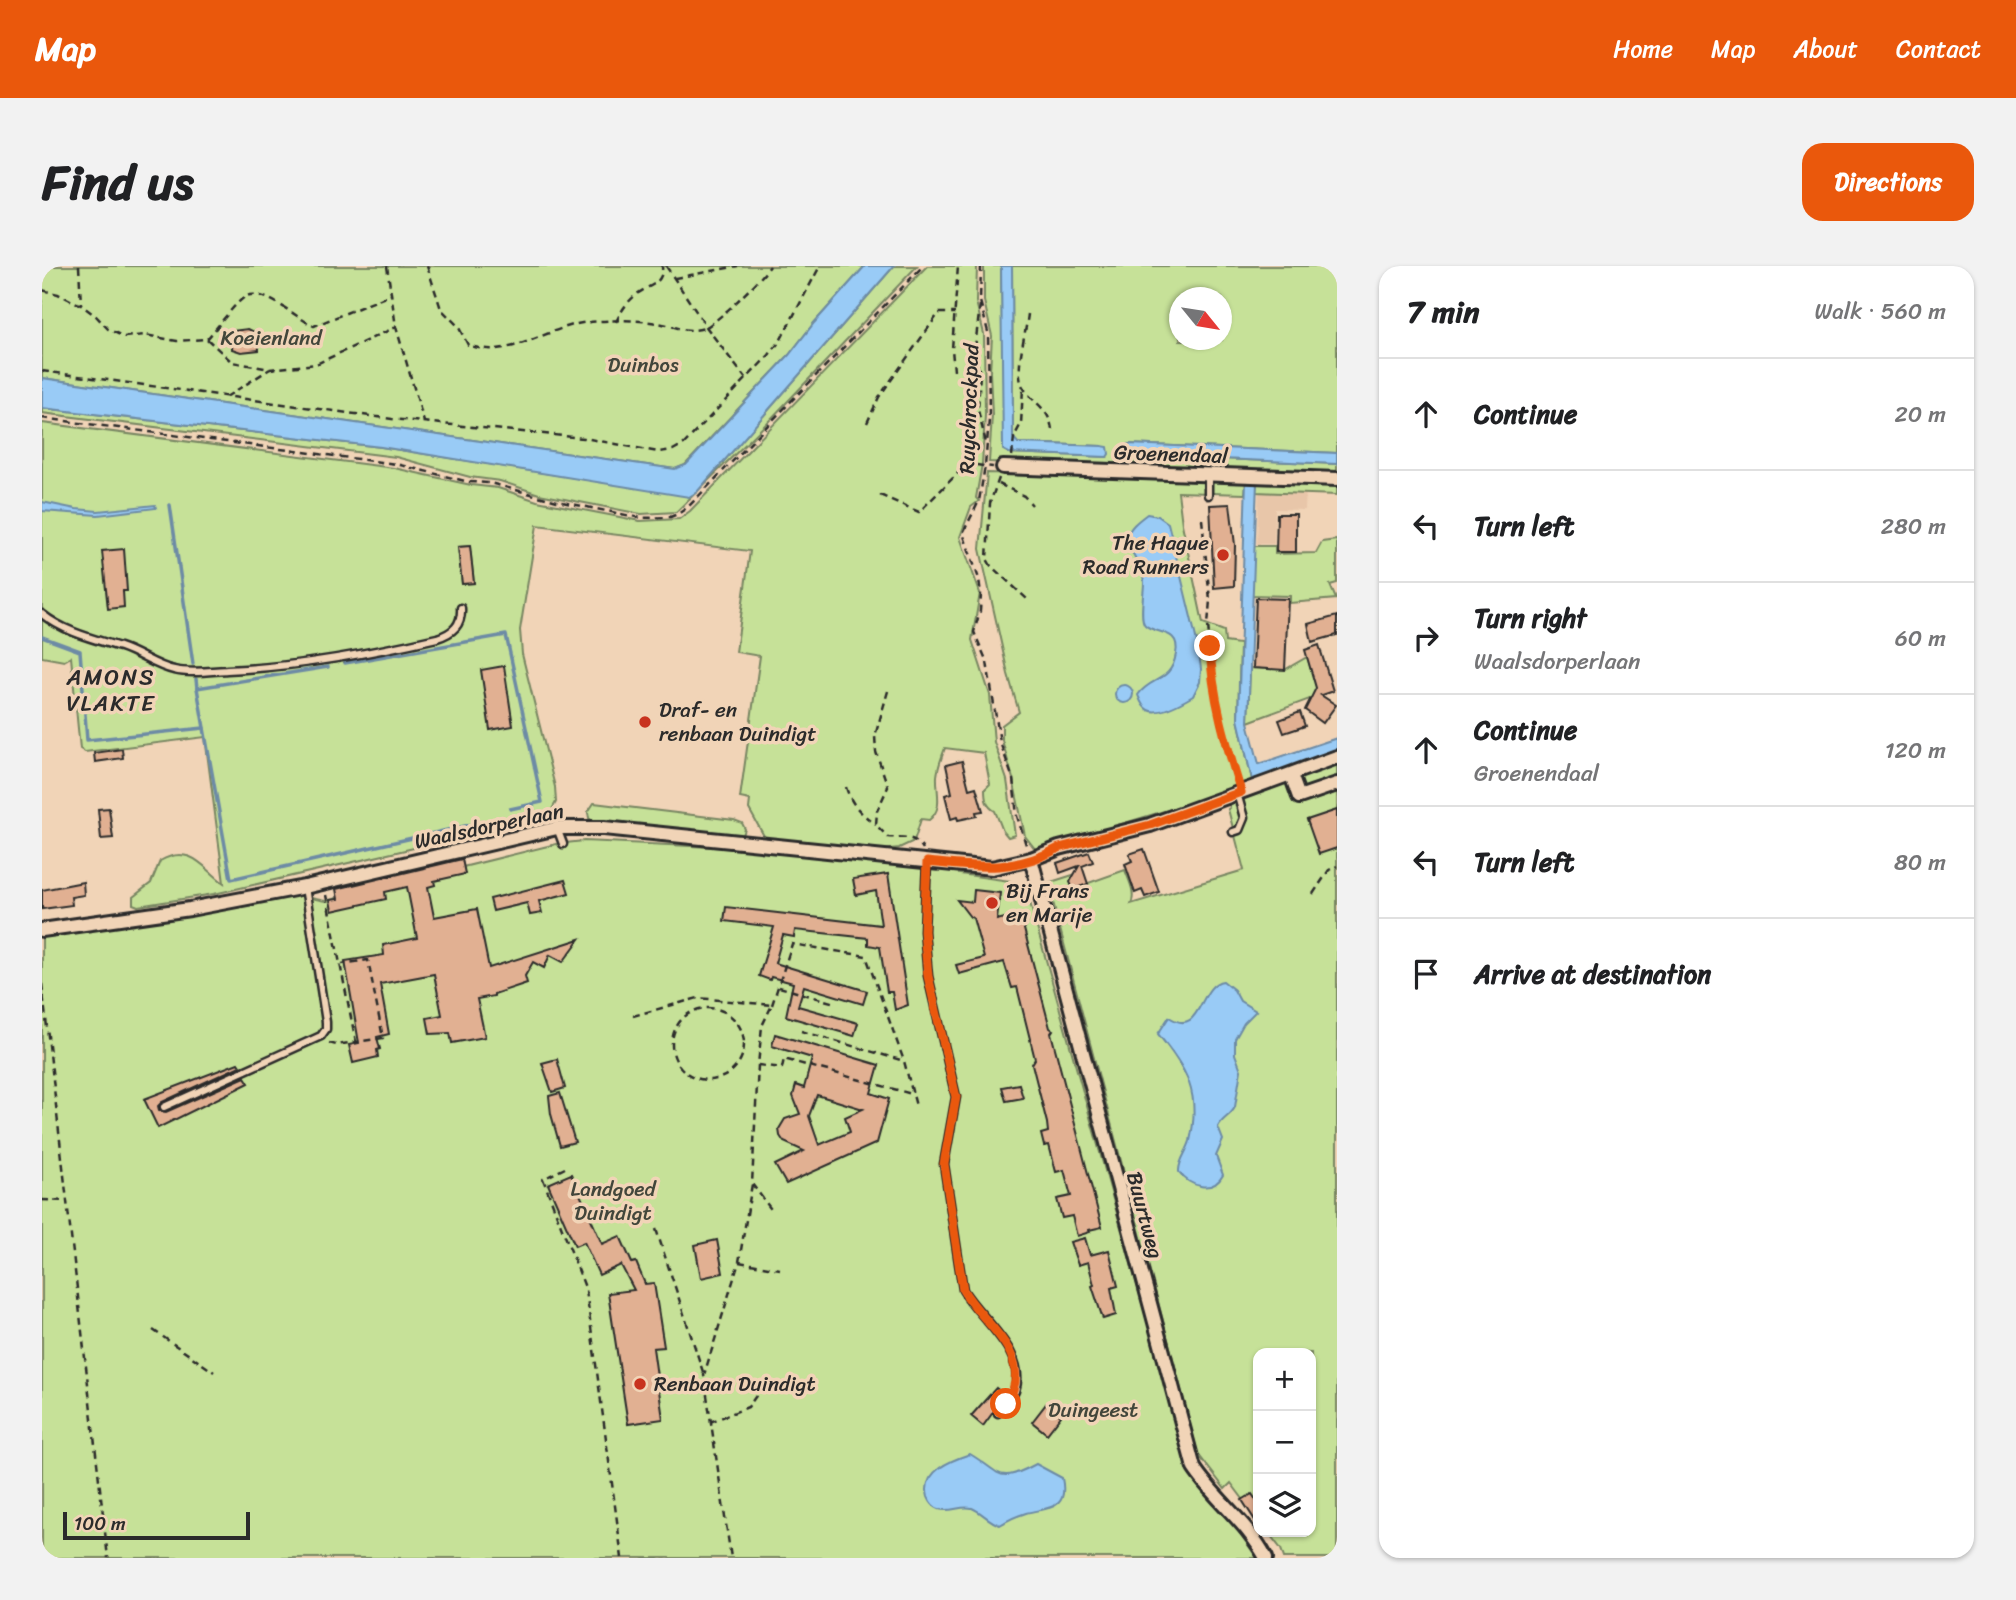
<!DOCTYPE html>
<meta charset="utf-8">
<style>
body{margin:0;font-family:Sriracha,sans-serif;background:#f2f2f2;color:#202124}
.controls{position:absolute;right:21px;bottom:21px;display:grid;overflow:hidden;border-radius:14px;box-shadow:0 2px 5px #0004}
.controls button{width:63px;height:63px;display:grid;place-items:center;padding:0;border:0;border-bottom:2px solid #e0e0e0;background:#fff;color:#202124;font:35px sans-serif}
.compass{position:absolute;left:1127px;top:21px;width:63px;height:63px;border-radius:50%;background:#fff;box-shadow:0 2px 5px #0004;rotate:120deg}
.scale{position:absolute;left:21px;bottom:18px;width:187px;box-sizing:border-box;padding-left:7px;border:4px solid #2b2b2b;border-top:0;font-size:19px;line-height:24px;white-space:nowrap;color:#2b2b2b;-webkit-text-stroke:5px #f1d4b7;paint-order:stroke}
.stop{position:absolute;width:21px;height:21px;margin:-16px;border:5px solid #ea580c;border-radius:50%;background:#fff}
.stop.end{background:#ea580c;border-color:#fff;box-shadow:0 2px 7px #0008}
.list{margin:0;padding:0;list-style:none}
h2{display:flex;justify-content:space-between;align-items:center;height:91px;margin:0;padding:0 28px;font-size:30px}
h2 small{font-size:23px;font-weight:400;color:#757577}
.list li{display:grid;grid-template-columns:46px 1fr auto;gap:21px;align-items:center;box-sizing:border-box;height:112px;padding:0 28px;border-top:2px solid #e0e0e0}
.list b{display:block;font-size:26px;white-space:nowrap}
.list p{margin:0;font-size:23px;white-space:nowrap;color:#757577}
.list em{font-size:23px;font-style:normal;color:#757577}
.icon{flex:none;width:38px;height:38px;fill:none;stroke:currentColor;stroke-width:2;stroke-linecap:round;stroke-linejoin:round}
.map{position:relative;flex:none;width:1295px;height:1292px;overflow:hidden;border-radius:21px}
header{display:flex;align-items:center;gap:42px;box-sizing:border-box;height:98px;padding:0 35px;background:#ea580c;color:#fff}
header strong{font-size:33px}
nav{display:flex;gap:38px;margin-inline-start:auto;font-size:24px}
.intro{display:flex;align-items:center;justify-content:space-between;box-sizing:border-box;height:168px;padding:0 42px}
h1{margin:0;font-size:49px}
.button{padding:18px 32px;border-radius:21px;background:#ea580c;color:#fff;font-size:24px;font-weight:700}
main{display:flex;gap:42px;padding:0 42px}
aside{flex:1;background:#fff;border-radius:21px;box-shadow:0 2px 5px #0004}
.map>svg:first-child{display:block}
.built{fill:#e8c6a9}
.green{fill:#c6e198;stroke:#788662;stroke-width:2;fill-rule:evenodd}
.water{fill:#99cbf6;stroke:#6d8ba5;stroke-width:2}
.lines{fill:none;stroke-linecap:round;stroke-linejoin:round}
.stream{stroke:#6d8ba5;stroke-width:3.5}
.building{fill:#e1b092;stroke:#2b2b2b;stroke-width:2;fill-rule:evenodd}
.service-casing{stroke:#2b2b2b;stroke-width:11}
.minor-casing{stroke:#2b2b2b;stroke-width:18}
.path{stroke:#2b2b2b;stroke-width:2.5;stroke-dasharray:7 5;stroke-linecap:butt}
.service{stroke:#f1d4b7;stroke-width:6}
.minor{stroke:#f1d4b7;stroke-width:12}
.route{stroke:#ea580c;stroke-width:9}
.poi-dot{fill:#c8321e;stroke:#f1d4b7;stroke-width:2.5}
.labels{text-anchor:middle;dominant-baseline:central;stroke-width:7;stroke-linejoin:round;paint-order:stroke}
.park-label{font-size:21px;fill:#42463b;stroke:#f1d4b7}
.street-label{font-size:21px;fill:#2b2b2b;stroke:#f1d4b7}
.poi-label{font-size:21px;fill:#2b2b2b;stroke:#f1d4b7;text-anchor:start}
.neighbourhood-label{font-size:23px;letter-spacing:2px;fill:#2b2b2b;stroke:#f1d4b7}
</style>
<header>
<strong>Map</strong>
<nav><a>Home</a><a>Map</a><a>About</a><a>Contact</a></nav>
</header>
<div class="intro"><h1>Find us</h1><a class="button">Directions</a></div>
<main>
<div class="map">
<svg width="1295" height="1292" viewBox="0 0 1295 1292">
<rect width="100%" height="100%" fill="#f1d4b7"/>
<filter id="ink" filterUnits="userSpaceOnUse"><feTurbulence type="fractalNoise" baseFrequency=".0143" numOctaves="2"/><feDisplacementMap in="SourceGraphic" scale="14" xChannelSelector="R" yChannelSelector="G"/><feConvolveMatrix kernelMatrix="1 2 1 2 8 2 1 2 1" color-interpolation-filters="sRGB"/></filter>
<g filter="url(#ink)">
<polygon class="built" points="1217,222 1264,223 1263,244 1233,243 1232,278 1215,278"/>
<g class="green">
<polygon points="0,0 823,0 772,57 747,89 643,199 633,203 0,112"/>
<polygon points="852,0 875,0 725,157 634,246 599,248 497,228 458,215 428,211 354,191 0,147 0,142 339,181 647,230 655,226"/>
<path d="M885,0H935L934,36L942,68L943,149L940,198L934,232L937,235L929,241L918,271L938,327L930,374L948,429L952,476L965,514L973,569L966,571L961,565L953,545C944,540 943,533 943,523L948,518L942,487L903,482C900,490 896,501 895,510C894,527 902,542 887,554L879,553L872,575L857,582L839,584L725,572L722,570L707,543L708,534L698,532L718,390L694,386L708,285L495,259L478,364L480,388L513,521L514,536L506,551L172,628L96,640L91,638V631L109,617L118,595C149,577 162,603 182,617L163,471L43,486L38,483L29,391L22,395L0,391V157L352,202L429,219L456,222L495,235L598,255L637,253L648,245ZM428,280L432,317L420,318L416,281Z"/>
<path d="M942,0H959L962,184L967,187L1065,191L1060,180L975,177L971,171L970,0H1295V187L1086,178L1085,189L1295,198V211L947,196L950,149L948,106L950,70L942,35ZM1138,32H1180V74H1138Z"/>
<polygon points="945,207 1204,215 1203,228 1136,226 1140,258 1161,357 1182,365 1183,376 1198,378 1196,453 1211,518 994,584 983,570 971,513 960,474 960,459 977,446 966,408 938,283"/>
<polygon points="1215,215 1295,218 1295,229 1214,226"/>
<polygon points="1295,274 1295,317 1288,319 1294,333 1248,337 1248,330 1206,329 1208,280 1233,280 1233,288 1274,287 1280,276"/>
<polygon points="1265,391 1276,426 1268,433 1206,456 1208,402 1244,403"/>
<path d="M1295,498V1292H1242L1239,1283L1226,1266H1269V1087H1216V1253L1189,1217L1183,1223L1156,1188L1006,617L1037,607L1041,619L1083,604C1087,615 1094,627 1089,638L1202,604L1186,543L1188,542L1187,537Z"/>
<polygon points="552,537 692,554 700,557 703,563 701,569 694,571 559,557 547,552 546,546"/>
<polygon points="542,575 691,582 876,599 882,604 895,605 897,601 917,602 917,608 968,615 985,626 1148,1208 1190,1256 1215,1292 0,1292 0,671 52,664 255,629 283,635 514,578"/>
</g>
<g class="water">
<polygon points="823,0 852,0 655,226 647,231 339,181 0,142 0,112 633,203 644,199 747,89 772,57"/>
<polygon points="959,0 970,0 971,171 976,177 1060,180 1066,181 1067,188 1065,191 967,187 961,184"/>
<polygon points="1086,178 1295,187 1295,198 1085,189 1083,185"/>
<polygon points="1204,215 1215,215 1206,456 1217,498 1295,472 1295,487 1211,518 1196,453"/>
<polygon points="0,236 34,243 56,245 113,239 114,242 56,249 0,245"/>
<path d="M1105,248L1116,250L1126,257L1156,380L1159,403L1158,416L1151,430C1141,436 1117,450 1106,444C1100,441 1098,434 1096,429C1109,410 1129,417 1134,388C1139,362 1113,369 1103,359C1097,353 1102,326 1102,317C1102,299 1085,284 1085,272C1086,262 1097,254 1105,248Z"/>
<circle cx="1082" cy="428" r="9"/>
<path d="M1181,715L1192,724L1198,735L1214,745L1202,757L1193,773V788L1199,804L1193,841C1189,850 1180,852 1176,861L1181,874L1174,890L1181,909C1171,928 1148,921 1137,906C1136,895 1145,886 1148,875C1159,827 1145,804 1116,768L1127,751C1160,773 1156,718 1181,715Z"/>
<path d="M928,1188C960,1207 955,1219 994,1198L1020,1212C1027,1245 1006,1241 984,1247C974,1250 966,1254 958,1259C947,1256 940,1246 930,1242C919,1239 908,1247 897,1243C891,1241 888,1236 886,1231C879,1205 910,1194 928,1188Z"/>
</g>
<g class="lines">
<g class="stream">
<polyline points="128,239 151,398"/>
<polyline points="0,371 38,385 45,474 162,462 155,422 286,401"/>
<polyline points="303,397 464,369 500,536 468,543"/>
<polyline points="154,413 155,422"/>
<polyline points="162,462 189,613 441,556"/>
</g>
</g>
<g class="building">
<polygon points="206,63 216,68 217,84 199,86 190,83 191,65"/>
<polygon points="1188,238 1193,279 1192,320 1172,322 1168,239"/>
<polygon points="1235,248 1254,248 1254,286 1234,286"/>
<polygon points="428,280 432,317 420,318 416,281"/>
<polygon points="82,283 85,325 81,325 82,341 66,343 60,285"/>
<polygon points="1214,332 1246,333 1243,404 1211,402"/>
<polygon points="1295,350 1295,369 1270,376 1266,358"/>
<polygon points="1277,379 1291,425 1279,429 1294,439 1281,457 1263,444 1274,422 1263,384"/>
<polygon points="462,400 471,460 448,464 439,404"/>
<polygon points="1258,446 1263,460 1242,467 1237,454"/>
<polygon points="80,483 81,492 53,496 52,487"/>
<polygon points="920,495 927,523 934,521 941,545 934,546 935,550 916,554 915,551 909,553 903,529 910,527 904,499"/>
<polygon points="67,542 71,572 59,573 56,543"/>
<polygon points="1295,544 1295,582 1277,588 1265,554"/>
<polygon points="1102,583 1117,626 1103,631 1100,624 1093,627 1083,598 1090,595 1087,588"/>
<polygon points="1047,586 1051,596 1040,600 1046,618 1031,623 1028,616 1037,600 1018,607 1015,597"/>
<polygon points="420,593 423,608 392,615 393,619 386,621 392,651 435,643 447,702 538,673 521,696 508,689 502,702 491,696 483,710 485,717 452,728 452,730 435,733 443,771 410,777 408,767 388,768 385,752 400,749 392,708 338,718 347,768 335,771 338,783 335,784 336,791 311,797 307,779 317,777 303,695 342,689 341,679 375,672 365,621 343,626 344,633 290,645 288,634 296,633 294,623"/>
<polygon points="846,608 866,739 853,744 850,726 845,726 838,681 826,679 826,672 753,664 752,671 741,669 733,697 825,725 821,738 762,720 756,740 816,757 812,770 744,750 751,717 729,711 728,714 717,710 732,661 682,655 684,641 839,659 834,625 814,629 811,613"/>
<polygon points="523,614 527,627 497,635 500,647 488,649 485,637 451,645 448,633"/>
<polygon points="41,616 42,629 29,631 30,639 0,643 0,624"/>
<polygon points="932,624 958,627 955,654 979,648 984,650 985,657 982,663 1008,762 1011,764 1009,767 1060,961 1047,964 1048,966 1035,970 1030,950 1020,952 1015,933 1029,930 1022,904 1014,906 1007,879 1002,880 999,868 1006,866 1005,857 990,798 993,793 975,721 970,722 962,696 917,708 914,699 942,692 931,652 928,651 915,634 931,636"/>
<path d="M733,768L837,799L829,827L847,833L835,877L744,918L733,899L762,885L742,876L738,870L737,863L743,853L758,848L751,830L754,819L762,822L770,792L730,780ZM775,829L821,843L803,851L808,866L777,879L767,850Z"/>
<polygon points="515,793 523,822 510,826 500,797"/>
<polygon points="196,797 198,800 120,836 116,840 117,844 124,846 203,811 207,817 116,862 102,833"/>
<polygon points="977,818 981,832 964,835 960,821"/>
<polygon points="518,827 533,876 518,880 509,848 507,830"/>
<polygon points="529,908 560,978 578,970 590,997 594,996 603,1018 612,1017 622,1081 611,1082 621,1153 586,1158 566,1027 592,1024 579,999 557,1009 542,976 533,980 506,918"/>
<polygon points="1043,972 1048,989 1067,984 1076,1020 1069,1022 1074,1049 1061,1053 1050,1020 1052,1019 1046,996 1036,999 1028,976"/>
<polygon points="675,974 681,1007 659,1012 653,979"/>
<polygon points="954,1122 963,1130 941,1160 929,1150"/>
<polygon points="1004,1138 1019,1150 1005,1168 990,1156"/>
<polygon points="1210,1228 1216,1237 1216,1259 1200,1234"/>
</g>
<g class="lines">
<defs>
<g id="service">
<polyline points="1166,229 1166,208"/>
<path d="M0,348C22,366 52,373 78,381C97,387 113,400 132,404C148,408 168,405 185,404C257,401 326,388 395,372C411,367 420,359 419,342"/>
<polyline points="515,562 521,578"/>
<polyline points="1191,566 1197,564 1202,552 1195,527"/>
<path d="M885,596L882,665L886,710L914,831L902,898L921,1024C938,1053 986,1086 973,1125C970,1133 961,1141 956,1147"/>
<polyline points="122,841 279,770 284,763 284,756 263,621"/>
</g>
<g id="minor">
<polyline points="961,201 1295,213"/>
<polyline points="1249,509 1257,531 1295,518"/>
<path d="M989,593L1152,1202C1173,1234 1206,1257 1224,1292"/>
<polyline points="0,664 148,643 263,621 515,562 562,562 950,602 989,593 1017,582 1108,559 1295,491"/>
</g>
</defs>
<use href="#service" class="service-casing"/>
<use href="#minor" class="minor-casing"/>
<g class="path">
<polyline points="37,0 39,39"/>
<polyline points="345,0 354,61 382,156"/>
<path d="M385,0L399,43L416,60L426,79C467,94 500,64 540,57C560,54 595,53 615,57C632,59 644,68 662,62C673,59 721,11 728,0"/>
<polyline points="624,0 665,62 704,113"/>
<polyline points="939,0 938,35 946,66 947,154 943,200 937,235 921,267 937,313 939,328 938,345 932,366 945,396 958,476 971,513 975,550 985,582"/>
<polyline points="633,12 696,0"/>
<path d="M0,24L16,28L39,39L54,50L66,63L82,71L103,69L135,75L165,73C174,63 193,37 203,31C220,20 254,52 272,60L348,29"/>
<polyline points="938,39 932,90 938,106 936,144 944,177"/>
<path d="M986,48C984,66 973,103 980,119C990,138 1007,140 1010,164"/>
<path d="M574,56C579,45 585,36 595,28C607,19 622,18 620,0"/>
<polyline points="165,73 190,96 228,103 274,98 354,61"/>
<polyline points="0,105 350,153 542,172 616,186 631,184 642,178 727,89 738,75 778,0"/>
<polyline points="912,105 910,83 916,0"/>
<polyline points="184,131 228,103"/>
<polyline points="0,152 354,198 427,216 448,217 515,235 599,252 628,251 636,248 646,241 881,0"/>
<polyline points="825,157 837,131 897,47 913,47"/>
<polyline points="970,190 972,171 979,158 981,122"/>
<polyline points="957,212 948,237 945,293 949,300 985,333"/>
<polyline points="957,218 982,230 990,239"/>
<polyline points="838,229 877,246 925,198 951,201"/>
<polyline points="1160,253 1168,334 1166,359 1172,428 1178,459 1195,515"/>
<path d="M846,425L833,470L834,486L846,521L835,545L834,559L846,571C859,572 874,569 881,583"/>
<path d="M804,521C809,539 819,547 834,559"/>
<polyline points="1271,628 1287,604 1295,600"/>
<polyline points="284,629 314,776"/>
<polyline points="0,718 66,1292"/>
<polyline points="737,721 793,737"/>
<polyline points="730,739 750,678 824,690 862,795 874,840"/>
<circle cx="666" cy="778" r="36"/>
<polyline points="591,750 656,732 730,739 720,760 716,799 710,918 697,996 662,1109 689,1292"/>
<polyline points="759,765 862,795"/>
<polyline points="287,777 294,779 341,772 326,694 300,698"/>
<polyline points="716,799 740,802 742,793 870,828"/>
<polyline points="523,902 501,913 544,1024 580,1292"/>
<polyline points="710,918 731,946"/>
<polyline points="0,934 24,935"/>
<polyline points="614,963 662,1109"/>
<polyline points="697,996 738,1003"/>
<polyline points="111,1064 172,1106"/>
<polyline points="668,1156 706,1141 723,1117"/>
</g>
<use href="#service" class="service"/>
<use href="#minor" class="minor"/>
</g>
</g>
<g class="lines" filter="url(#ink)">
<path class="route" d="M964,1138C995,1090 943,1061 921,1024L902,898L914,831L886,710L882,665L885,596C935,601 971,607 1017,582L1108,559L1199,526C1184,477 1170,431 1168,380"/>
</g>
<g class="poi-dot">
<circle cx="1181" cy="289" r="7"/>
<circle cx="603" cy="456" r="7"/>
<circle cx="950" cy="637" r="7"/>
<circle cx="598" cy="1118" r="7"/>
</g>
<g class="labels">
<g class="park-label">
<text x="229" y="72">Koeienland</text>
<text x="601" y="99">Duinbos</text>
<text x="571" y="923">Landgoed<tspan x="571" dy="24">Duindigt</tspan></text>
<text x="1051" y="1144">Duingeest</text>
</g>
<g class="street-label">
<text transform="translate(927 143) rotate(-88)">Ruychrockpad</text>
<text transform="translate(1129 188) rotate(2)">Groenendaal</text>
<text transform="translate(447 560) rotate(-12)">Waalsdorperlaan</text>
<text transform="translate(1103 949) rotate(75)">Buurtweg</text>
</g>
<g class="poi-label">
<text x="1167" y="277" text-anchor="end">The Hague<tspan x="1167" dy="24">Road Runners</tspan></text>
<text x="617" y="444">Draf- en<tspan x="617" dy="24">renbaan Duindigt</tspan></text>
<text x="964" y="625">Bij Frans<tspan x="964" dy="24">en Marije</tspan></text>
<text x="612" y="1118">Renbaan Duindigt</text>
</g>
<g class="neighbourhood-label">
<text x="69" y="411">AMONS<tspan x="69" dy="26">VLAKTE</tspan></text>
</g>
</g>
</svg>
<div class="controls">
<button>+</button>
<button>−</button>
<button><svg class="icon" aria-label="layers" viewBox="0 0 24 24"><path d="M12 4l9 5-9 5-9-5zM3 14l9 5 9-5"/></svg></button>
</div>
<svg class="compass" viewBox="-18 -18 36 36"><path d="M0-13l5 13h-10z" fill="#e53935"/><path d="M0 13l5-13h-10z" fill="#757577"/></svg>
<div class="scale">100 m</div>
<div class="stop" style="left:964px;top:1138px"></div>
<div class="stop end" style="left:1168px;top:380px"></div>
</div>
<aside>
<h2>7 min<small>Walk · 560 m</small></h2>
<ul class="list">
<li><svg class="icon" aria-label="ahead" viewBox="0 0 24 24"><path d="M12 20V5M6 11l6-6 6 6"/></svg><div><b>Continue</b></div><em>20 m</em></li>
<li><svg class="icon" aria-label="left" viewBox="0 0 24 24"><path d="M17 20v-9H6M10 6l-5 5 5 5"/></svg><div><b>Turn left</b></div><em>280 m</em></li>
<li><svg class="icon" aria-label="right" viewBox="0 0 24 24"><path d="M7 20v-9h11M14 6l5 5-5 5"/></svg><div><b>Turn right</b><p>Waalsdorperlaan</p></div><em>60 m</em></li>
<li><svg class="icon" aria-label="ahead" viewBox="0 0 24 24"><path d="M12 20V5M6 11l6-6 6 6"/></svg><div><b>Continue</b><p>Groenendaal</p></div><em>120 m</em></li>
<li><svg class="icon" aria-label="left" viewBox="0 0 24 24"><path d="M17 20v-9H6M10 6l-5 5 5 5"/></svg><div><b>Turn left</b></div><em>80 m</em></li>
<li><svg class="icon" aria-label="arrive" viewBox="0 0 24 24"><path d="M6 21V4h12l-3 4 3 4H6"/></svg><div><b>Arrive at destination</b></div></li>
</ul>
</aside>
</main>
